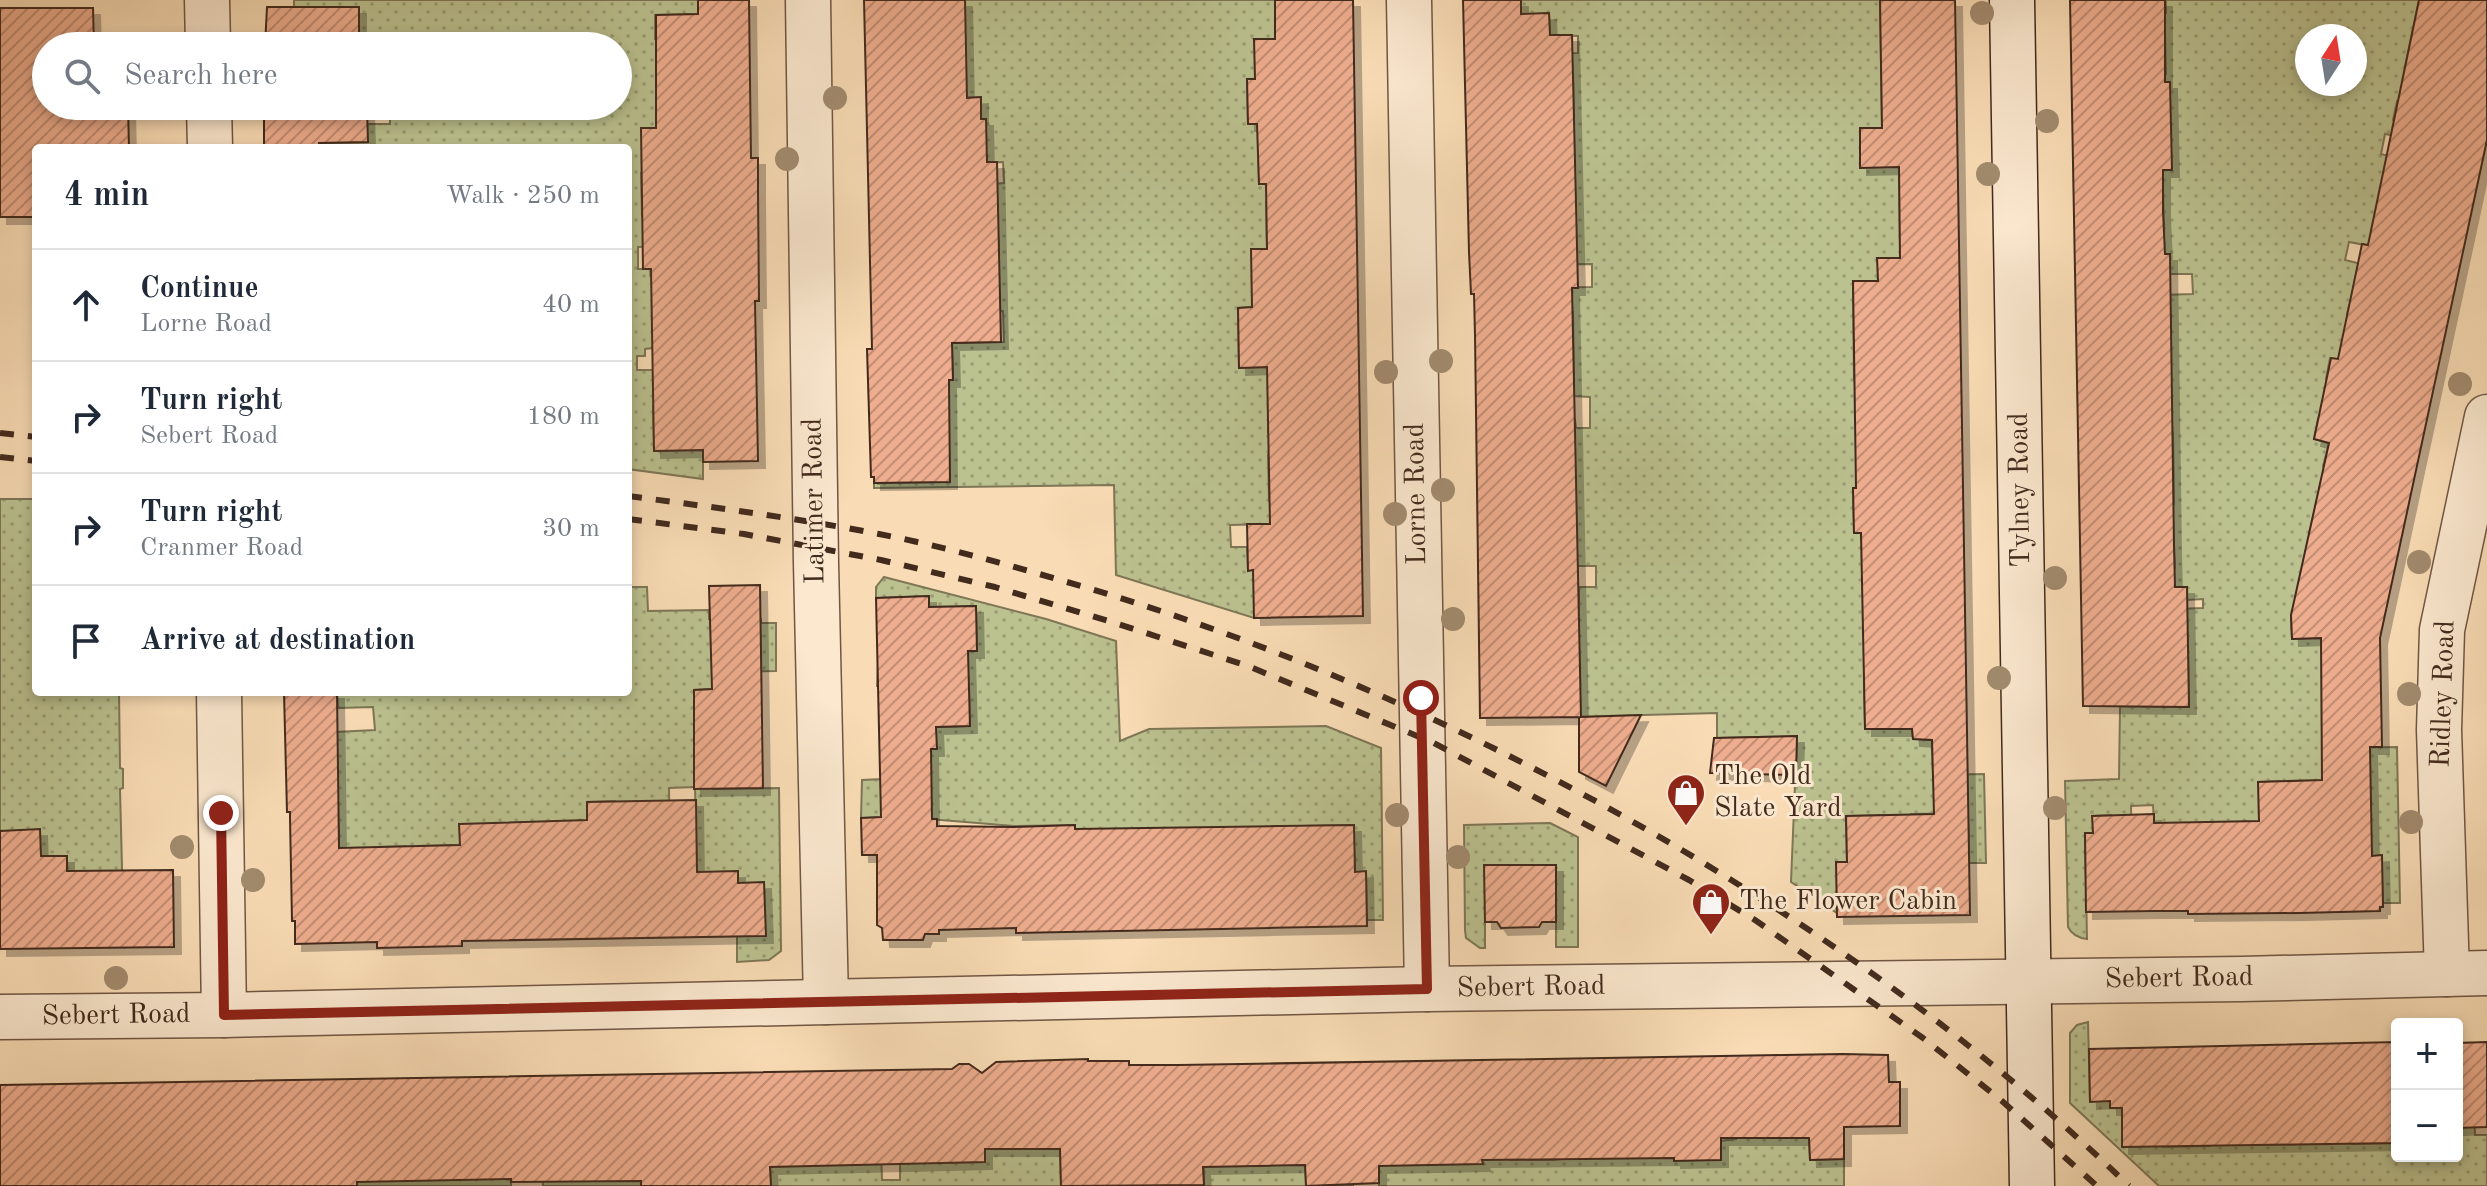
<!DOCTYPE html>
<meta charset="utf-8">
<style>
body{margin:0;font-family:"Old Standard TT",serif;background:#f6f6f7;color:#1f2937}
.controls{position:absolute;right:24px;bottom:24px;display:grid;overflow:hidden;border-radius:8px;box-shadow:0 4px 12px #0003}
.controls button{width:72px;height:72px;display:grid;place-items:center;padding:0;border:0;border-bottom:2px solid #e0e1e3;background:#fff;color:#1f2937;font:40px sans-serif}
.compass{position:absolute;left:2295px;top:24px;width:72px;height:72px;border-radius:50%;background:#fff;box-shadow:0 4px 12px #0003;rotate:12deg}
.stop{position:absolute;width:24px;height:24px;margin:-18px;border:6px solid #8f2418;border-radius:50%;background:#fff}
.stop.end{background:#8f2418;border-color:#fff;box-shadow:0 2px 8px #0008}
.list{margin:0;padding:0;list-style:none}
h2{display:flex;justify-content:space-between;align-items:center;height:104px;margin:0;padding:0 32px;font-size:34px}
h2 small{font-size:26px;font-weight:400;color:#747a83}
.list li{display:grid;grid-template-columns:52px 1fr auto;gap:24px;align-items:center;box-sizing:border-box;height:112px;padding:0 32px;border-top:2px solid #e0e1e3}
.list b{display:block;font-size:30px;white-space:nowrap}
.list p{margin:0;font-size:26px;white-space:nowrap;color:#747a83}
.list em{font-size:26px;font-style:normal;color:#747a83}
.icon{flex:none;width:44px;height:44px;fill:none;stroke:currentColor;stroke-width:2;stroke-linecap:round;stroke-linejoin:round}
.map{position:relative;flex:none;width:2487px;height:1186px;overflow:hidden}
.search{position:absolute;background:#fff;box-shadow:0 4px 12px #0003;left:32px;top:32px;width:600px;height:88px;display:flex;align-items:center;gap:20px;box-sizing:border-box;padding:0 28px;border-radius:44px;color:#747a83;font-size:30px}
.panel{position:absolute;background:#fff;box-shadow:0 4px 12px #0003;left:32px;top:144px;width:600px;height:552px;border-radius:8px}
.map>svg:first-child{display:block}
.garden{fill:url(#garden-dots);stroke:#7e7656;stroke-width:2;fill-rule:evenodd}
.building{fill:url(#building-hatch);stroke:#422a1d;stroke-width:2;filter:url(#shadow)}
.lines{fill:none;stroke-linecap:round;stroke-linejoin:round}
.street-casing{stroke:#705643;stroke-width:47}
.secondary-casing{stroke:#422a1d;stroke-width:47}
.street{stroke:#fbe8cf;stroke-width:44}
.secondary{stroke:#fbe8cf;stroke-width:44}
.rail{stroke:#422a1d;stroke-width:6;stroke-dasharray:14 14;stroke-linecap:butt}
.tree{fill:#a28b6e}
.route{stroke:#8f2418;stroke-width:10}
.labels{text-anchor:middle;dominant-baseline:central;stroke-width:6;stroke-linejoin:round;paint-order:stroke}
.street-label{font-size:28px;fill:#422a1d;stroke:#fbe8cf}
.poi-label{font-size:28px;fill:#422a1d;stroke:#fbe8cf;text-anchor:start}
</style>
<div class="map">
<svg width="2487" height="1186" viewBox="0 0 2487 1186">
<defs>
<pattern id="garden-dots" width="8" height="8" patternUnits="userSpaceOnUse" patternTransform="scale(2)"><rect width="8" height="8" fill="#bbc18f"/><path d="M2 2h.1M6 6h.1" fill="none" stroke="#9a9d74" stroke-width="1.8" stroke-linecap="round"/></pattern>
<pattern id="building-hatch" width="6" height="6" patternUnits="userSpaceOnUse" patternTransform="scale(2)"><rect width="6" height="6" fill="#eead8e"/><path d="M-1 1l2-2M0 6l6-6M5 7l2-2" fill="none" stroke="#c28d73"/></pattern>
<filter id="shadow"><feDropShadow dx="7" dy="7" stdDeviation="0" flood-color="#0004"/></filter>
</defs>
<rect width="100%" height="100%" fill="#f9dcb5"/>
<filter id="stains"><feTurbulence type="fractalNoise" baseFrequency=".0025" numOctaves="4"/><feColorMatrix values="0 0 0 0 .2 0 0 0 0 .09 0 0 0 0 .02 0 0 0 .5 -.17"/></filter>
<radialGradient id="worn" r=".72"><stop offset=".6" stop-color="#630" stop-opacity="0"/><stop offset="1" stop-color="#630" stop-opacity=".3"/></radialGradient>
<g class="garden">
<polygon points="294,0 698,0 698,14 655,15 655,39 688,39 688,57 656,57 656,83 701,172 641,173 642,217 701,217 701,245 638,247 638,269 658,269 653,348 645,349 645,356 637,356 637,370 701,370 702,404 653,406 654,451 703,450 703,479 628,469 628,148 319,148 319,143 367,142 367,124 390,124 390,114 401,114 401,106 618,106 618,46 341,46 341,41 359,40 358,7 294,7"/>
<polygon points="965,0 1275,0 1301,39 1254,39 1301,78 1247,79 1248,124 1277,123 1258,147 1259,184 1303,184 1304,201 1266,202 1267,249 1252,249 1252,307 1238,308 1239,368 1269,367 1268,432 1308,432 1268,455 1269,501 1309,501 1310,523 1230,525 1231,547 1247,547 1248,570 1310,569 1254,593 1254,618 1116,575 1114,485 874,488 874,483 950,482 949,440 929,381 953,380 952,343 1004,342 1003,311 972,312 999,245 993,184 1004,183 1003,162 921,163 981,119 980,97 919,99"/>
<polygon points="1521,0 1880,0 1882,128 1860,129 1860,167 1899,167 1900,247 1904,258 1878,258 1878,281 1853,281 1854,380 1907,478 1853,489 1854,533 1908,533 1864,687 1865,729 1912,729 1913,739 1932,740 1933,775 1984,774 1986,863 1969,863 1968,813 1911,814 1912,860 1892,861 1891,815 1846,816 1847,862 1837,913 1791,882 1797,736 1717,738 1717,713 1571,717 1570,694 1536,610 1579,609 1579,587 1596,587 1596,566 1535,566 1531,420 1575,420 1576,428 1590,428 1590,397 1574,396 1573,312 1529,312 1529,288 1592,287 1592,264 1473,265 1574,117 1573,72 1520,54 1578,53 1578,36 1550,35 1549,14 1521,14"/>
<path d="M2166,0H2419L2405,67L2450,76L2419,105L2397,101L2393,120L2439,130L2435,144L2385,134L2381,154L2396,158L2411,254L2349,242L2345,260L2386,270L2360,301L2349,305L2347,315L2386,370L2330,358L2326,379L2342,382L2318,419L2314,439L2329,443L2323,466L2364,475L2321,481L2291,618L2292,639L2327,638L2322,748L2397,747L2400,903H2383L2381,855L2372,856L2280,781L2259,782L2260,857L2154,823L2153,805L2131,806L2132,860H2111V815L2093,816V833L2085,834L2087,939C2079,938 2072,935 2068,927L2065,781L2119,779L2120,706L2189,707L2188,650L2177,609L2203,608V599L2187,600L2186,587L2135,588L2175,568L2173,524L2133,506L2174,504L2173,433L2127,296L2193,294L2192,274H2170L2126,255L2164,235L2163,192L2124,171L2171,170V148L2121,83V74H2166L2165,35L2120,14L2166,13ZM2307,36H2355V84H2307Z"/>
<polygon points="0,499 36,499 36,692 119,692 120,768 123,769 123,788 120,789 124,947 67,888 67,856 41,856 0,888"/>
<polygon points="884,577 1046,619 1116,641 1120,741 1149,729 1326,726 1381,748 1383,920 1367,920 1366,872 1355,872 1353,825 1305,826 1306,872 1286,873 1285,826 1075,834 1074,825 1014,826 904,817 861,818 862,780 931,777 931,749 936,749 936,727 970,726 969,686 877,686 878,663 931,652 977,651 976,606 929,607 929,596 876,598 876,587"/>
<polygon points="628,587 647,587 648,611 709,610 709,619 761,619 761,623 776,623 776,671 713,672 712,689 694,690 694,732 713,746 714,789 779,788 781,951 769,960 737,962 737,936 765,935 764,883 738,883 737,871 697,883 695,787 669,788 670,880 615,812 615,801 587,802 588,881 488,824 460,824 460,845 418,846 419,888 407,889 406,846 379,847 340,890 336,732 375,730 373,707 338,708 337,692 628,692"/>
<polygon points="1550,823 1578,837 1578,947 1556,947 1556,865 1485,865 1485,948 1480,948 1466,938 1465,930 1464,825"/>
<polygon points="2088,1022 2090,1101 2110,1101 2110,1108 2122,1108 2123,1147 2145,1146 2162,1101 2163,1147 2209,1146 2208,1099 2227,1145 2335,1144 2351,1095 2352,1144 2397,1143 2397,1156 2457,1156 2457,1128 2474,1096 2475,1135 2487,1135 2487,1186 2159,1186 2070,1103 2070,1033 2077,1025"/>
<polygon points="1304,1106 1306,1185 1352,1115 1353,1186 1126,1186 1125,1119 1204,1184 1203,1116"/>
<polygon points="1736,1109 1742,1109 1743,1138 1766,1138 1809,1131 1810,1160 1844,1159 1844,1186 1379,1186 1379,1159 1482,1164 1481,1113 1509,1113 1510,1160 1553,1160 1736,1139"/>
<polygon points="880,1121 882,1180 900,1180 900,1163 984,1162 985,1149 1060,1142 1061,1186 771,1186 770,1166"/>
<polygon points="510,1131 511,1186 357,1186 356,1134"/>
<polygon points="641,1166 641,1186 543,1186 542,1173"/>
</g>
<g class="building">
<polygon points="698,0 749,0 751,158 758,158 758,192 759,301 755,301 758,461 703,462 703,450 654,451 651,269 643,269 641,128 656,128 656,15 698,14"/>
<polygon points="864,0 965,0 967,98 981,97 981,119 986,119 987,162 997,162 1001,342 952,343 953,380 949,380 950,482 874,483 874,477 871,477 867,349 872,349"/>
<polygon points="1275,0 1353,0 1363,616 1254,618 1253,570 1248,571 1247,524 1270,524 1267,367 1239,368 1238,308 1252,307 1251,249 1267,249 1266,184 1259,184 1257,124 1248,124 1247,79 1255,79 1254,39 1275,39"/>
<polygon points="1463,0 1521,0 1521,14 1549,13 1550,35 1572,35 1578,288 1572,288 1581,717 1641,715 1606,786 1579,772 1579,717 1480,718 1475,335 1474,294 1471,294 1469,252"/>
<polygon points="1880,0 1955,0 1970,915 1837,917 1836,862 1847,862 1846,816 1934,814 1932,740 1913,739 1912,729 1865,729 1861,533 1854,533 1853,488 1856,488 1853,281 1878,281 1877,258 1900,258 1899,167 1860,168 1860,128 1882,128"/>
<polygon points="2070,0 2165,0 2165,82 2170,82 2172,170 2163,170 2163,211 2165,254 2170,254 2174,546 2175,587 2187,587 2189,707 2083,706"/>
<polygon points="2419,0 2487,0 2487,140 2380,638 2382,747 2370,747 2372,856 2382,855 2383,907 2380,907 2380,911 2300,913 2188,914 2188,911 2155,911 2086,912 2085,833 2093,833 2092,816 2154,814 2154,823 2259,821 2258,782 2322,780 2321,638 2292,639 2291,615 2329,443 2314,439 2331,358 2338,359 2362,244 2368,245"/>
<polygon points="267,7 359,7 359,40 341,41 341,46 265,46"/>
<polygon points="0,8 93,8 94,46 46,46 46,106 128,106 129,148 36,148 36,217 0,217"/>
<polygon points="264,106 367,106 368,142 319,143 319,148 264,148"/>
<polygon points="760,585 763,788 694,789 694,690 712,689 709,586"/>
<polygon points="929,596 929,607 976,606 977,651 968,651 970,726 936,727 937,749 931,749 932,819 937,819 937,826 1014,827 1075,825 1075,829 1354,825 1355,872 1366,871 1367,926 1016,933 1016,928 939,930 939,934 925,934 923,940 883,940 882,928 877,925 877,855 862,855 861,818 881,817 876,598"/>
<polygon points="284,692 337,692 339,848 460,845 459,824 587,820 587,802 696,800 697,872 738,871 738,883 764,882 766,936 462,941 462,946 377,948 377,942 295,944 295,921 292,921 290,818 290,812 287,812"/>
<polygon points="1797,736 1796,775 1710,773 1714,738"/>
<polygon points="40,829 41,856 67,856 67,871 173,870 174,947 0,949 0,831"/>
<polygon points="1484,865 1556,865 1556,922 1542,922 1539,927 1501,928 1497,922 1485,922"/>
<polygon points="2397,1042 2397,1143 2122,1147 2122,1108 2110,1108 2110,1101 2090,1102 2089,1049"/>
<polygon points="2487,1042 2487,1127 2457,1128 2457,1043"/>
<polygon points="1843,1054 1888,1055 1889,1082 1900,1082 1900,1126 1844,1127 1844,1159 1810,1160 1809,1138 1721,1138 1721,1160 1674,1161 1674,1158 1482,1160 1483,1164 1379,1166 1379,1183 1306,1186 1305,1165 1203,1167 1204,1185 1061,1186 1060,1149 985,1149 985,1162 770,1167 771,1186 641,1186 641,1181 511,1182 511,1179 357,1182 357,1186 0,1186 0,1085 952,1069 959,1064 969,1064 982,1073 996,1062 1088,1059 1088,1061 1129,1061 1129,1065 1179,1065"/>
</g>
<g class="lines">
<defs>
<g id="street">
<polyline points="207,0 208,46"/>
<polyline points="808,0 816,563 826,1002"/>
<polyline points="1409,0 1427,989"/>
<polyline points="209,106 210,148"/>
<polyline points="219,692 224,1015"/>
<polyline points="2447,974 2439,730 2442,630 2487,417"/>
<polyline points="0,1017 224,1015 1427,989 2242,979 2487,973"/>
</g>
<polyline id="secondary" points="2012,0 2032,1186"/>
</defs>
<use href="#street" class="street-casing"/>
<use href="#secondary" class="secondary-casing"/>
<use href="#street" class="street"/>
<use href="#secondary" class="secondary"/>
<g class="rail">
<polyline points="0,433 36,437"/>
<polyline points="0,457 36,461"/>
<path d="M628,496C712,507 796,518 879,534C942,546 1005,564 1067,582C1279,643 1479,732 1670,843C1835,940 1991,1052 2129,1186"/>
<polyline points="628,519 744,534 881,560 995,587 1115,623 1248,666 1434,743 1689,880 1755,920 1923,1038 2002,1101 2097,1186"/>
</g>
</g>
<g class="tree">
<circle cx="1982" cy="13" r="12"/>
<circle cx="835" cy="98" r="12"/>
<circle cx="2047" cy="121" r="12"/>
<circle cx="787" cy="159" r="12"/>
<circle cx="1988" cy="174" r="12"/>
<circle cx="1441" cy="361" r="12"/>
<circle cx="1386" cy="372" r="12"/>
<circle cx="2460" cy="384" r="12"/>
<circle cx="1443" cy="490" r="12"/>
<circle cx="1395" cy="514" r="12"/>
<circle cx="2419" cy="562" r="12"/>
<circle cx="2055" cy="578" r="12"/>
<circle cx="1453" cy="619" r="12"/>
<circle cx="1999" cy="678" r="12"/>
<circle cx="2409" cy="694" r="12"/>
<circle cx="2055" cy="808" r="12"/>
<circle cx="1397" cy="815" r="12"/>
<circle cx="2411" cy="822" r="12"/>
<circle cx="182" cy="847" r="12"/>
<circle cx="1458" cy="857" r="12"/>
<circle cx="253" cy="880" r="12"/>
<circle cx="116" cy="978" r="12"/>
</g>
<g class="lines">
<polyline class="route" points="221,813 224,1015 1427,989 1421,698"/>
</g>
<defs>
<symbol id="shop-pin" viewBox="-11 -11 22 30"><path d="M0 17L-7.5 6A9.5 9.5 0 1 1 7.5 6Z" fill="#8f2418" stroke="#fbe8cf"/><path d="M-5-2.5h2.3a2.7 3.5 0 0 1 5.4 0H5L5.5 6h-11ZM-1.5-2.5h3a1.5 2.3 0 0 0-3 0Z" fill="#fff"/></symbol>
</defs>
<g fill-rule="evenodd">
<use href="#shop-pin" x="1664" y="771" width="44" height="60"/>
<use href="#shop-pin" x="1689" y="880" width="44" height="60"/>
</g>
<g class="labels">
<g class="street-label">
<text transform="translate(2021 490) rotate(-91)">Tylney Road</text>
<text transform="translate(1417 494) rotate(-91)">Lorne Road</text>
<text transform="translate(815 501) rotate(-91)">Latimer Road</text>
<text transform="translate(2444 694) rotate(-88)">Ridley Road</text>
<text transform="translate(2179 979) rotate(-1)">Sebert Road</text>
<text transform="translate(1531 988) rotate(-1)">Sebert Road</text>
<text transform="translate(116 1016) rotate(-1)">Sebert Road</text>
</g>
<g class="poi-label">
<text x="1714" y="777">The Old<tspan x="1714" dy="32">Slate Yard</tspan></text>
<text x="1739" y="902">The Flower Cabin</text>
</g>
</g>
<rect width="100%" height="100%" filter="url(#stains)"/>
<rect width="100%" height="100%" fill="url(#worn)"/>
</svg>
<div class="controls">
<button>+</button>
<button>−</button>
</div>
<svg class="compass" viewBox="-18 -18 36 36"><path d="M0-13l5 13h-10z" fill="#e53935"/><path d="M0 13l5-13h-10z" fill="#747a83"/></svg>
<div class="stop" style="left:1421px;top:698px"></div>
<div class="stop end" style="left:221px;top:813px"></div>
<div class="search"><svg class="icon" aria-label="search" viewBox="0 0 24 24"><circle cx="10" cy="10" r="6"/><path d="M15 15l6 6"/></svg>Search here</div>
<section class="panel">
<h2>4 min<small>Walk · 250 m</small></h2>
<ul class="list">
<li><svg class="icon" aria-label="ahead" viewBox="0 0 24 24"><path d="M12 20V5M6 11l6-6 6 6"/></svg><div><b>Continue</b><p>Lorne Road</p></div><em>40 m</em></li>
<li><svg class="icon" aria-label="right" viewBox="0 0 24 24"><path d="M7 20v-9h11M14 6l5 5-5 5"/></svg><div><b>Turn right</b><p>Sebert Road</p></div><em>180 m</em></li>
<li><svg class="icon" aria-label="right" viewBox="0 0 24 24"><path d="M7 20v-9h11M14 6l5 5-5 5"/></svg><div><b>Turn right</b><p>Cranmer Road</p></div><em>30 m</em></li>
<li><svg class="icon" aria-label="arrive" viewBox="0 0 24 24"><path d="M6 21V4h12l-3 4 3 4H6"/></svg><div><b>Arrive at destination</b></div></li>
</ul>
</section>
</div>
